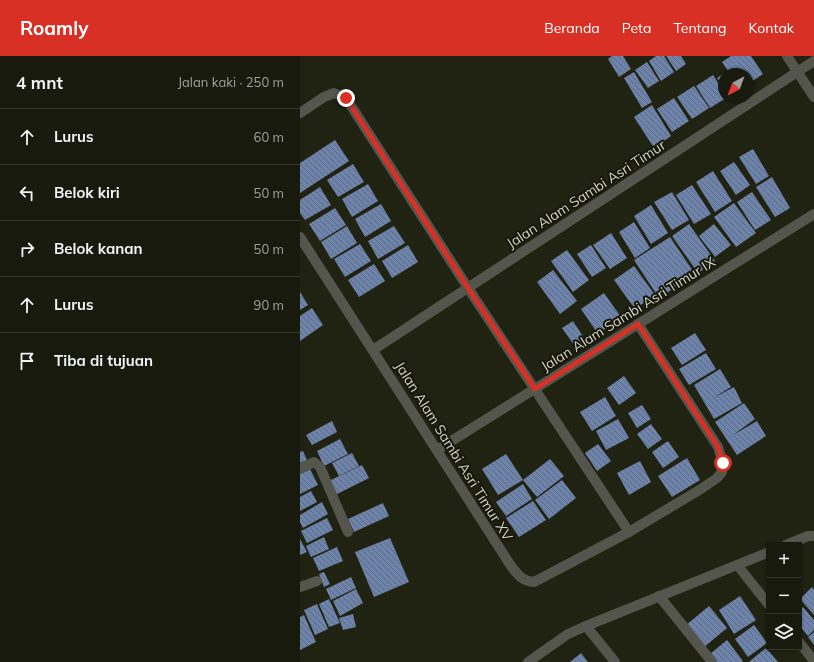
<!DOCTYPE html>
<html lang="id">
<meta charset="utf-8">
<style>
body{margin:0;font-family:Mulish,sans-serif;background:#212317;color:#f1f3f6}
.controls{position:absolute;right:12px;bottom:12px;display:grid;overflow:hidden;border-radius:0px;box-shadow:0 1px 3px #0004}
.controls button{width:36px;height:36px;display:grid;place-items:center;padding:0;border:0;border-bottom:1px solid #36382e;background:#181a0e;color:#f1f3f6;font:20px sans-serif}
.compass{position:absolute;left:418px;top:12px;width:36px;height:36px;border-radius:50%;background:#181a0e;box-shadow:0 1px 3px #0004;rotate:221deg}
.stop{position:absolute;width:12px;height:12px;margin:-9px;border:3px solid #d93025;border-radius:50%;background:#fff}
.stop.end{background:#d93025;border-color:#fff;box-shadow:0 1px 4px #0008}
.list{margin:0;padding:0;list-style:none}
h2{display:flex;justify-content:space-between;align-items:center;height:52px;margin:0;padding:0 16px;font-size:17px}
h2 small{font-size:13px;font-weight:400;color:#9fa19e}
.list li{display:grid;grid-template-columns:26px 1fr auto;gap:12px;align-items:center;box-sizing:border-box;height:56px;padding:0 16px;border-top:1px solid #36382e}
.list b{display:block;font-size:15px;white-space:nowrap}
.list em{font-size:13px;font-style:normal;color:#9fa19e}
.icon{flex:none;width:22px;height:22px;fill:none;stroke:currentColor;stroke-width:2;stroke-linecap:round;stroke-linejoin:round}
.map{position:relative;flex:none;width:514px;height:606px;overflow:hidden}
header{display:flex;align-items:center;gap:24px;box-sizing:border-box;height:56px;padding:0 20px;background:#d93025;color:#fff}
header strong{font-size:19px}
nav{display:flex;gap:22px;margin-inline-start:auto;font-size:14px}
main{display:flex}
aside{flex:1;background:#181a0e}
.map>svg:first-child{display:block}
.building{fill:url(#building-back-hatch)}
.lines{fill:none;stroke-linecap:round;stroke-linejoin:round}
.street{stroke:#54564e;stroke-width:10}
.route{stroke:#d93025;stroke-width:5}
.labels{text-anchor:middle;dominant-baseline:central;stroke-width:4;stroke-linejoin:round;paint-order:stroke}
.street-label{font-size:14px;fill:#d2d4ca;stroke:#171809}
</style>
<header>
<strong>Roamly</strong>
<nav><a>Beranda</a><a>Peta</a><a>Tentang</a><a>Kontak</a></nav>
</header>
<main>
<aside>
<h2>4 mnt<small>Jalan kaki · 250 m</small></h2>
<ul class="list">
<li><svg class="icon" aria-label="ahead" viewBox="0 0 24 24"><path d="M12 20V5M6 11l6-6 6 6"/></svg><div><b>Lurus</b></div><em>60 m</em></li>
<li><svg class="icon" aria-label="left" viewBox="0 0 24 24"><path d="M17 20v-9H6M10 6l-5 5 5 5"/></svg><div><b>Belok kiri</b></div><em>50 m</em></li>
<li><svg class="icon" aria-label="right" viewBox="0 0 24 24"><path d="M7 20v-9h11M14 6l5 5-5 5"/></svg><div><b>Belok kanan</b></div><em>50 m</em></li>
<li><svg class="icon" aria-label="ahead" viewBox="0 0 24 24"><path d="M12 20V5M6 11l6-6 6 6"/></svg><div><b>Lurus</b></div><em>90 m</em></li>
<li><svg class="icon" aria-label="arrive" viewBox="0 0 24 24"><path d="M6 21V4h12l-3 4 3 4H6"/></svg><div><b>Tiba di tujuan</b></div></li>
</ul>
</aside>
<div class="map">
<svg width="514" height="606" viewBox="0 0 514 606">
<defs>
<pattern id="building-back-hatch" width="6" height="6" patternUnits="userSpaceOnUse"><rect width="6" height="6" fill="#6d83aa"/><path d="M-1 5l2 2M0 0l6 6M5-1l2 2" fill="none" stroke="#5d6c84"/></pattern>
</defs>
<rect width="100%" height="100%" fill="#202212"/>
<g class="building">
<polygon points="312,0 323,0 331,13 319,21 308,3"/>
<polygon points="356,0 364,0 374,16 361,25 349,5"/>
<polygon points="366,0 381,0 386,8 376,15"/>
<polygon points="431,0 451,0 463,18 448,28 448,18 424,18 424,32 417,22 428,15 422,6"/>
<polygon points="347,6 359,25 348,32 335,14"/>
<polygon points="334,16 352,46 342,52 324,22"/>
<polygon points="413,19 424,36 424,42 426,42 410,52 396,30"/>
<polygon points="394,30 409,52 392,63 377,41"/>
<polygon points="374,42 389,65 372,76 357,53"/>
<polygon points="352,49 371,80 354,92 334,61"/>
<polygon points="35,84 49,105 0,137 0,107"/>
<polygon points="453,93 469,120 456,128 439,101"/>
<polygon points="434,106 450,129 436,139 420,115"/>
<polygon points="53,108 64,126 38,141 27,124"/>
<polygon points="413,115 432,145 415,156 396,126"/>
<polygon points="472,121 490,152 475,161 456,131"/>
<polygon points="68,128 78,145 52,161 42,143"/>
<polygon points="392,129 411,158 394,168 376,139"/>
<polygon points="20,131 31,149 5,164 0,157 0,144"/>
<polygon points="372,136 389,164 372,174 354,146"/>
<polygon points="452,136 471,164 455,174 437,146"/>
<polygon points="434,147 456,177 436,191 414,161"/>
<polygon points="81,148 91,165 65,181 55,163"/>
<polygon points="351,149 368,177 351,188 334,160"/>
<polygon points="35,152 46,169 20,185 9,168"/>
<polygon points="334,166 350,192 335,202 319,176"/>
<polygon points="389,168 415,205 398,217 372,180"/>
<polygon points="414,168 431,189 415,201 399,180"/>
<polygon points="47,170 57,187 31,203 21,186"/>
<polygon points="94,170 105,187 78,203 68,185"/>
<polygon points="311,177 327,202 310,213 293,189"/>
<polygon points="370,181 395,218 359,242 334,204"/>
<polygon points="60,188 71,205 45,221 34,203"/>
<polygon points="108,189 118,206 92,222 82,205"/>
<polygon points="291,189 306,212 292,221 277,198"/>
<polygon points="267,194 289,224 273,236 251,205"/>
<polygon points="74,208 85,225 59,241 48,224"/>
<polygon points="334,210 355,239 335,253 314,224"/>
<polygon points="253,214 277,245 260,258 237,226"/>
<polygon points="0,236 8,249 0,254"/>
<polygon points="304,237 321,261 298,278 281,253"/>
<polygon points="12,252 23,269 0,285 0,260"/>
<polygon points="273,265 286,285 276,292 262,272"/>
<polygon points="395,277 406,294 382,309 371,292"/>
<polygon points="406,297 416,313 389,329 379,313"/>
<polygon points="420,313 431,331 413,342 434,331 442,347 414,363 394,329"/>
<polygon points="324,320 336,337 319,349 307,332"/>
<polygon points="305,341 316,360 292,375 280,356"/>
<polygon points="444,347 455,363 433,379 457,365 466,380 437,399 415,366"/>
<polygon points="342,349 351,363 337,372 328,357"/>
<polygon points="318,363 329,382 306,394 296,375"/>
<polygon points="32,365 37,376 12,389 6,379"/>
<polygon points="351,368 362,383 348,393 337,378"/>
<polygon points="40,383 48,398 24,410 17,395"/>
<polygon points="368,385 379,401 363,412 352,396"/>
<polygon points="298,388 311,405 297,415 285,397"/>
<polygon points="3,395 7,404 0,407 0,396"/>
<polygon points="52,397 59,410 39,420 32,407"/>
<polygon points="206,398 223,424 198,439 182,413"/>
<polygon points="387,402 400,424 372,441 358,420"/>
<polygon points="250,403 264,420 237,441 223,424"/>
<polygon points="340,405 351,426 329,439 317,417"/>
<polygon points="62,409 69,422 35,439 29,425"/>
<polygon points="10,413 18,429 0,438 0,418"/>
<polygon points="262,424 276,442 249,463 235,444"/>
<polygon points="223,428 232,443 206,460 196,446"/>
<polygon points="11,435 17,446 0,455 0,441"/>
<polygon points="233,445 246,464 219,481 206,462"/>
<polygon points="22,446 28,458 3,472 0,466 0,459"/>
<polygon points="83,447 89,460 54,476 48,463"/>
<polygon points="27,462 33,474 7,487 1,475"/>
<polygon points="24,481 29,493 11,501 6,490"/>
<polygon points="90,482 109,526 74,541 55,496"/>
<polygon points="0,483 7,496 0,499"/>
<polygon points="37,491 43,505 19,515 13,502"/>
<polygon points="24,516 30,528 24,531 19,518"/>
<polygon points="51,521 56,532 31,544 26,533"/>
<polygon points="512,531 514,534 514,559 500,543"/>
<polygon points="56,533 63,547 40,560 33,545"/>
<polygon points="440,540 456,564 434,578 419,554"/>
<polygon points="29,543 40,567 29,571 19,548"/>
<polygon points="17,548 28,573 15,579 4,554"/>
<polygon points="409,550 427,572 403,592 385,570"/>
<polygon points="503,551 514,564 514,574 508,580 499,569 499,554"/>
<polygon points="53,558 56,571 43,574 39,562"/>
<polygon points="4,559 16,586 0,594 0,561"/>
<polygon points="454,569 467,587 448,601 435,583"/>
<polygon points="514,576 514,589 508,581"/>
<polygon points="427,584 443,605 442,606 416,606 410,598"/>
<polygon points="466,592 478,606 449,606 456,600"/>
<polygon points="281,597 288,606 270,606"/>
</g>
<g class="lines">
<g class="street">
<polyline points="487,0 514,41"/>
<polyline points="0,57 24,41 34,37 46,42 168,232 329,476"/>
<path d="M0,181L211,510C218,519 222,525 234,526L329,476L401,433L417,422L422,416L423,407L418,391L338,268"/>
<polyline points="73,294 514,5"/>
<polyline points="137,394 514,158"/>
<polyline points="0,413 14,406 20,411 48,476"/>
<polyline points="486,489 508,480 514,480"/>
<polyline points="438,510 469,549"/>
<polyline points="0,531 17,525"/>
<polyline points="359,540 412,606"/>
<polyline points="286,570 315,606"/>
<polyline points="499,586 514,605"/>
<polyline points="228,606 268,578 286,570 469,496"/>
</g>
</g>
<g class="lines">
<polyline class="route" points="46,42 168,232 235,333 338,268 418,391 423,407"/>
</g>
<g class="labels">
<g class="street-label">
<text transform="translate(286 138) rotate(-33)">Jalan Alam Sambi Asri Timur</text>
<text transform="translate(328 258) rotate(-32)">Jalan Alam Sambi Asri Timur IX</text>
<text transform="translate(154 395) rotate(58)">Jalan Alam Sambi Asri Timur XV</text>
</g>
</g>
</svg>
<div class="controls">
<button>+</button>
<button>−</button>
<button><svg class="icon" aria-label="layers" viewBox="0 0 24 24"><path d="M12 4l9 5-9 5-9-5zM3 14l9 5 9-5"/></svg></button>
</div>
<svg class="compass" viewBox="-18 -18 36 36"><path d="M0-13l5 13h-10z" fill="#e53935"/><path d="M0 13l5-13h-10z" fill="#9fa19e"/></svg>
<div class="stop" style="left:423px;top:407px"></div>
<div class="stop end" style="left:46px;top:42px"></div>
</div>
</main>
